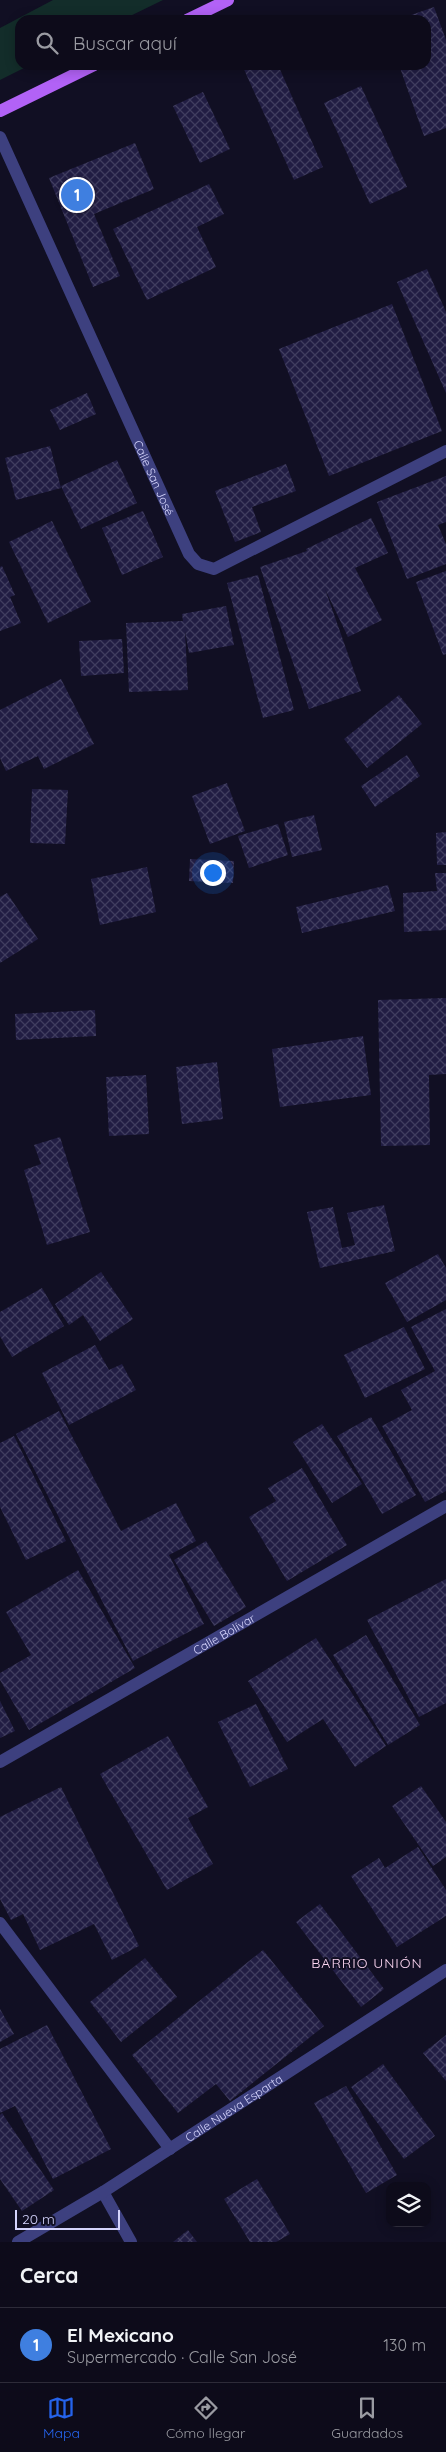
<!DOCTYPE html>
<html lang="es">
<meta charset="utf-8">
<style>
body{margin:0;font-family:Quicksand,sans-serif;background:#1b1927;color:#f1f3f6}
.controls{position:absolute;right:15px;bottom:15px;display:grid;overflow:hidden;border-radius:10px;box-shadow:0 2px 12px #0003}
.controls button{width:45px;height:45px;display:grid;place-items:center;padding:0;border:0;border-bottom:1px solid #2d2b39;background:#0d0b1a;color:#f1f3f6;font:25px sans-serif}
.scale{position:absolute;left:15px;bottom:12px;width:105px;box-sizing:border-box;padding-left:5px;border:2px solid #d5d4fc;border-top:0;font-size:14px;line-height:18px;white-space:nowrap;color:#d5d4fc;-webkit-text-stroke:4px #110f23;paint-order:stroke}
.you{position:absolute;left:212px;top:872px;width:18px;height:18px;margin:-12px;border:4px solid #fff;border-radius:50%;background:#1a73e8;box-shadow:0 0 0 8px #1a73e833}
.badge{display:grid;place-items:center;width:32px;height:32px;border-radius:50%;background:#2563eb;color:#fff;font-size:16px;font-weight:700}
.pin{position:absolute;translate:-50% -50%;border:2px solid #fff;box-shadow:0 1px 5px #0006}
.list{margin:0;padding:0;list-style:none}
h2{display:flex;justify-content:space-between;align-items:center;height:65px;margin:0;padding:0 20px;font-size:21px}
h2 small{font-size:16px;font-weight:400;color:#9a9ba2}
.list li{display:grid;grid-template-columns:32px 1fr auto;gap:15px;align-items:center;box-sizing:border-box;height:75px;padding:0 20px;border-top:1px solid #2d2b39}
.list b{display:block;font-size:19px;white-space:nowrap}
.list p{margin:0;font-size:16px;white-space:nowrap;color:#9a9ba2}
.list em{font-size:16px;font-style:normal;color:#9a9ba2}
.icon{flex:none;width:28px;height:28px;fill:none;stroke:currentColor;stroke-width:2;stroke-linecap:round;stroke-linejoin:round}
.map{position:relative;flex:none;width:446px;height:2242px;overflow:hidden}
.search{position:absolute;background:#0d0b1a;box-shadow:0 2px 12px #0003;left:15px;right:15px;top:15px;height:55px;display:flex;align-items:center;gap:12px;box-sizing:border-box;padding:0 18px;border-radius:15px;color:#9a9ba2;font-size:19px}
.sheet{height:140px;background:#0d0b1a}
nav{display:flex;justify-content:space-around;align-items:center;box-sizing:border-box;height:70px;border-top:1px solid #2d2b39;background:#0d0b1a;font-size:14px;color:#9a9ba2}
nav a{display:grid;justify-items:center;gap:2px}
nav .on{color:#2563eb}
.map>svg:first-child{display:block}
.green{fill:#132d2a}
.building{fill:url(#building-cross-hatch)}
.lines{fill:none;stroke-linecap:round;stroke-linejoin:round}
.minor{stroke:#3d407f;stroke-width:12}
.major{stroke:#b262f6;stroke-width:12}
.labels{text-anchor:middle;dominant-baseline:central;stroke-width:4;stroke-linejoin:round;paint-order:stroke}
.street-label{font-size:12px;fill:#d5d4fc;stroke:#110f23}
.neighbourhood-label{font-size:14px;letter-spacing:1px;fill:#fdd6f2;stroke:#110f23}
</style>
<div class="map">
<svg width="446" height="2242" viewBox="0 0 446 2242">
<defs>
<pattern id="building-cross-hatch" width="8" height="8" patternUnits="userSpaceOnUse" patternTransform="scale(1.25)"><rect width="8" height="8" fill="#211d43"/><path d="M0 0l8 8M0 8l8-8" fill="none" stroke="#403d5f"/></pattern>
</defs>
<rect width="100%" height="100%" fill="#110f23"/>
<polygon class="green" points="53,0 163,0 122,20 20,20 20,65 30,65 0,80 0,28"/>
<g class="building">
<polygon points="434,7 446,40 446,128 424,136 399,65 426,65 426,20 397,20"/>
<polygon points="242,65 278,65 323,167 294,180"/>
<polygon points="361,86 407,187 370,204 324,103"/>
<polygon points="203,92 230,149 200,163 173,106"/>
<polygon points="135,143 154,189 94,214 120,276 93,287 49,178"/>
<polygon points="209,184 224,214 197,227 216,267 147,300 113,229"/>
<polygon points="427,269 446,312 446,393 397,282"/>
<polygon points="392,304 442,431 329,476 279,349"/>
<polygon points="87,393 96,414 60,430 50,410"/>
<polygon points="50,446 61,488 16,500 5,458"/>
<polygon points="117,460 137,503 81,529 61,486"/>
<polygon points="286,464 296,491 252,507 261,532 235,542 215,491"/>
<polygon points="446,476 446,522 438,525 446,544 446,564 407,579 377,502"/>
<polygon points="143,511 163,557 122,575 102,528"/>
<polygon points="371,518 388,553 355,568 382,620 348,637 325,589 361,691 309,709 260,567 307,551 306,549"/>
<polygon points="52,521 91,602 48,623 9,542"/>
<polygon points="2,566 15,595 10,597 21,623 0,631 0,567"/>
<polygon points="446,571 446,654 443,655 416,582"/>
<polygon points="258,575 294,710 263,718 227,583"/>
<polygon points="226,606 234,645 189,653 185,631 188,690 129,692 126,623 183,621 182,614"/>
<polygon points="122,639 124,673 81,676 79,641"/>
<polygon points="61,679 94,744 44,769 38,756 6,771 0,758 0,710"/>
<polygon points="399,695 422,724 367,768 344,739"/>
<polygon points="407,755 420,776 375,807 361,786"/>
<polygon points="227,783 245,831 210,844 192,796"/>
<polygon points="32,789 68,790 65,844 30,843"/>
<polygon points="314,815 322,850 292,857 284,822"/>
<polygon points="278,824 288,855 249,868 238,836"/>
<polygon points="446,832 446,865 437,865 436,833"/>
<polygon points="190,859 234,861 233,883 189,881"/>
<polygon points="147,867 156,912 100,925 91,879"/>
<polygon points="435,873 446,873 446,930 404,932 403,893 437,891"/>
<polygon points="388,885 395,911 302,933 296,907"/>
<polygon points="7,893 38,939 0,963 0,897"/>
<polygon points="446,998 446,1074 429,1075 430,1145 381,1146 378,1000"/>
<polygon points="95,1010 96,1036 16,1040 15,1014"/>
<polygon points="363,1036 371,1095 280,1107 272,1049"/>
<polygon points="217,1062 223,1119 182,1124 176,1067"/>
<polygon points="146,1075 149,1134 109,1136 106,1077"/>
<polygon points="60,1137 90,1232 47,1245 24,1170 41,1164 34,1145"/>
<polygon points="384,1205 395,1251 320,1268 307,1212 333,1207 342,1248 355,1245 347,1213"/>
<polygon points="438,1254 446,1268 446,1300 407,1322 385,1283"/>
<polygon points="101,1272 133,1319 100,1341 83,1315 69,1325 55,1304"/>
<polygon points="42,1288 64,1326 12,1357 0,1336 0,1312"/>
<polygon points="446,1309 446,1491 425,1502 382,1426 412,1410 401,1390 435,1371 411,1327"/>
<polygon points="404,1327 425,1369 365,1398 344,1355"/>
<polygon points="95,1345 109,1370 122,1364 136,1390 69,1425 42,1373"/>
<polygon points="59,1411 121,1531 176,1503 196,1541 169,1555 204,1624 133,1661 16,1434"/>
<polygon points="371,1417 416,1495 382,1514 337,1436"/>
<polygon points="322,1424 362,1484 332,1503 293,1442"/>
<polygon points="14,1436 66,1541 26,1560 0,1507 0,1443"/>
<polygon points="302,1468 347,1545 287,1581 249,1517 276,1501 268,1488"/>
<polygon points="206,1541 246,1607 214,1626 174,1560"/>
<polygon points="78,1570 135,1668 29,1730 0,1680 0,1673 31,1655 6,1612"/>
<polygon points="446,1579 446,1703 419,1717 367,1620"/>
<polygon points="366,1635 420,1725 388,1745 333,1655"/>
<polygon points="316,1638 386,1746 355,1767 323,1719 287,1742 248,1681"/>
<polygon points="0,1701 15,1731 0,1738"/>
<polygon points="256,1704 288,1769 250,1787 218,1722"/>
<polygon points="168,1736 208,1807 188,1818 213,1864 167,1890 100,1774"/>
<polygon points="421,1786 446,1822 446,1857 433,1866 392,1806"/>
<polygon points="61,1787 139,1946 112,1960 94,1924 40,1950 23,1914 11,1920 0,1899 0,1817"/>
<polygon points="418,1847 446,1890 446,1916 397,1947 351,1876 379,1858 385,1868"/>
<polygon points="320,1904 384,1989 361,2007 296,1922"/>
<polygon points="263,1950 324,2026 230,2101 216,2084 178,2113 132,2055"/>
<polygon points="145,1958 177,1997 121,2042 90,2002"/>
<polygon points="0,2009 14,2034 0,2042"/>
<polygon points="47,2025 111,2149 53,2179 15,2106 0,2113 0,2049"/>
<polygon points="446,2035 446,2081 423,2053"/>
<polygon points="383,2064 435,2136 404,2159 351,2087"/>
<polygon points="346,2086 397,2175 366,2193 314,2103"/>
<polygon points="2,2113 54,2190 22,2211 0,2179 0,2115"/>
<polygon points="257,2179 290,2234 276,2242 250,2242 224,2199"/>
<polygon points="188,2230 197,2242 173,2242"/>
</g>
<g class="lines">
<g class="minor">
<path id="s1" d="M0,137L189,554L198,564L214,569L446,451"/>
<path id="s2" d="M0,1762L446,1506"/>
<polyline points="0,1923 170,2149"/>
<polyline points="103,2192 131,2242"/>
<path id="s3" d="M18,2242L103,2192L446,1970"/>
</g>
<g class="major">
<polyline points="187,20 228,0"/>
<polyline points="0,111 94,65"/>
</g>
</g>
<g class="labels">
<g class="street-label">
<text stroke="none"><textPath href="#s1" startOffset="374">Calle San José</textPath></text>
<text stroke="none"><textPath href="#s2" startOffset="258">Calle Bolívar</textPath></text>
<text stroke="none"><textPath href="#s3" startOffset="254">Calle Nueva Esparta</textPath></text>
</g>
<g class="neighbourhood-label">
<text x="367" y="1963">BARRIO UNIÓN</text>
</g>
</g>
</svg>
<div class="controls">
<button><svg class="icon" aria-label="layers" viewBox="0 0 24 24"><path d="M12 4l9 5-9 5-9-5zM3 14l9 5 9-5"/></svg></button>
</div>
<div class="scale">20 m</div>
<div class="you"></div>
<div class="pin badge" style="left:77px;top:195px;background:#3f7fe0">1</div>
<div class="search"><svg class="icon" aria-label="search" viewBox="0 0 24 24"><circle cx="10" cy="10" r="6"/><path d="M15 15l6 6"/></svg>Buscar aquí</div>
</div>
<section class="sheet">
<h2>Cerca<small></small></h2>
<ul class="list">
<li><span class="badge" style="background:#3f7fe0">1</span><div><b>El Mexicano</b><p>Supermercado · Calle San José</p></div><em>130 m</em></li>
</ul>
</section>
<nav>
<a class="on"><svg class="icon" aria-label="map" viewBox="0 0 24 24"><path d="M3 6l6-2 6 2 6-2v14l-6 2-6-2-6 2zM9 4v14M15 6v14"/></svg>Mapa</a>
<a><svg class="icon" aria-label="directions" viewBox="0 0 24 24"><path d="M12 3l9 9-9 9-9-9zM9 14v-3h6M13 9l2 2-2 2"/></svg>Cómo llegar</a>
<a><svg class="icon" aria-label="saved" viewBox="0 0 24 24"><path d="M7 4h10v16l-5-4-5 4z"/></svg>Guardados</a>
</nav>
